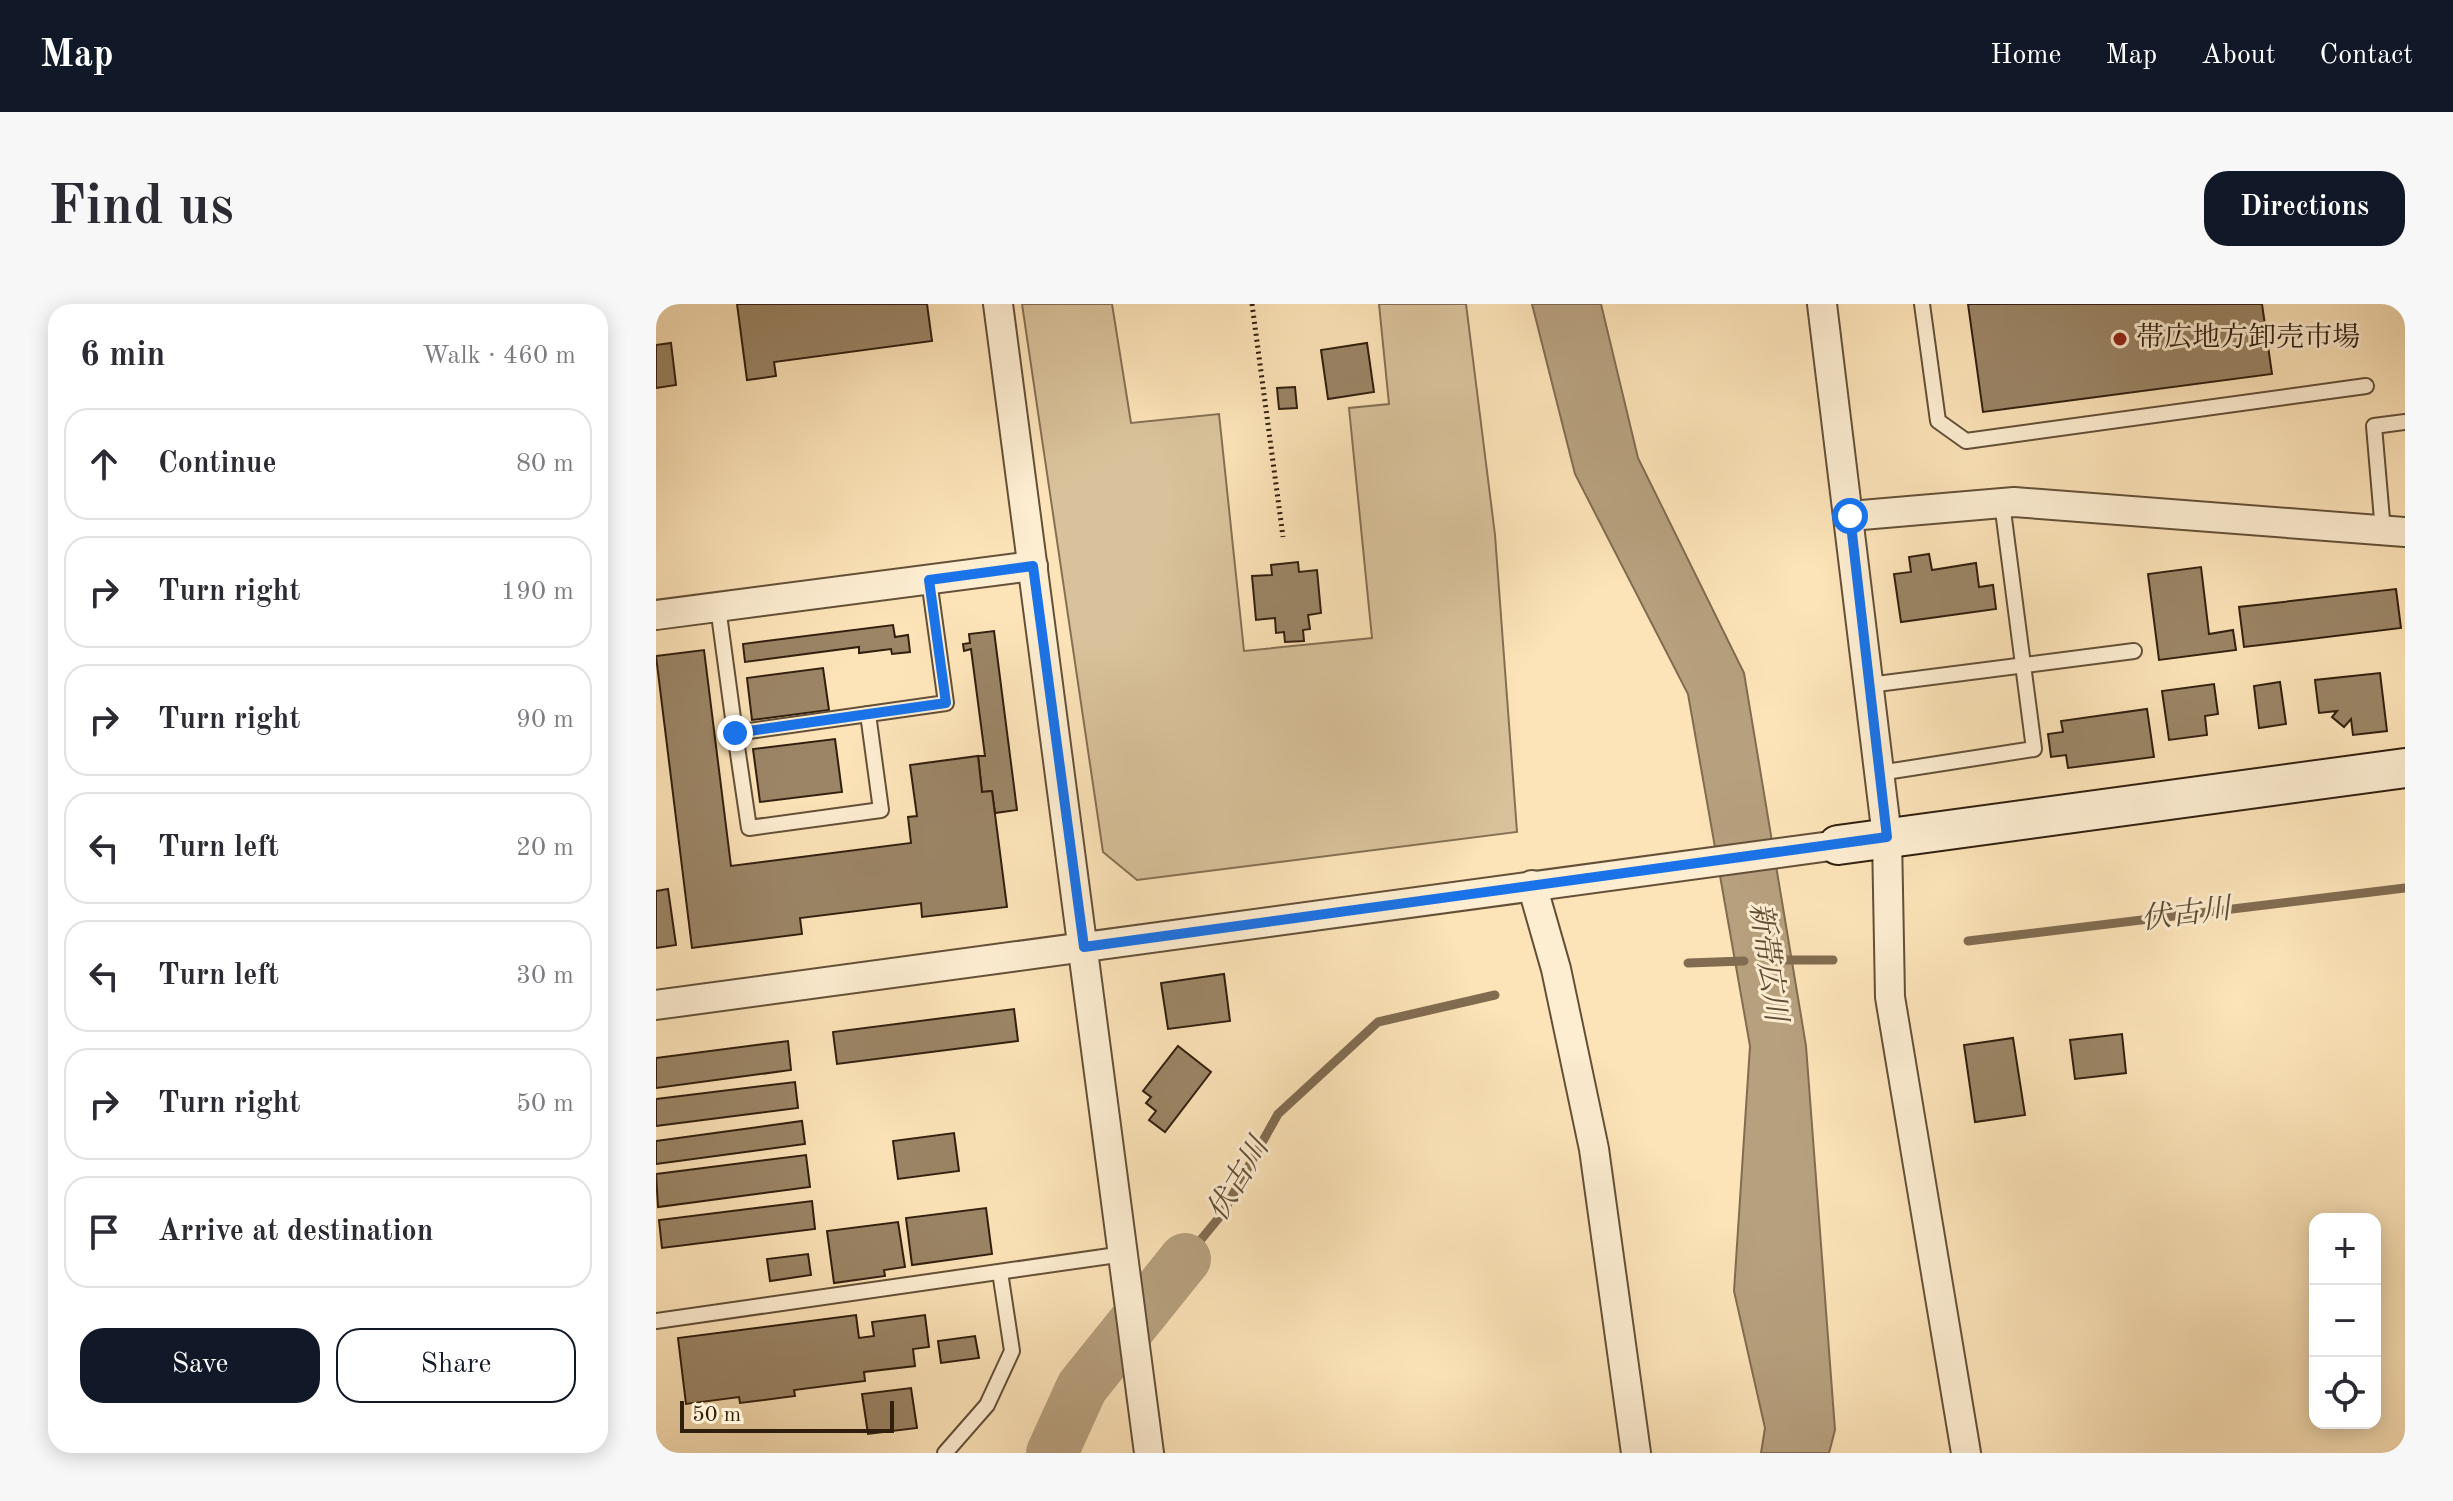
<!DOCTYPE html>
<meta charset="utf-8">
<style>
body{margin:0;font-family:"Old Standard TT","Noto Serif JP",serif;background:#f7f7f7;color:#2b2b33}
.controls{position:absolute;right:24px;bottom:24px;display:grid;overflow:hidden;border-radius:16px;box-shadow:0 4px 20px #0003}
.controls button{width:72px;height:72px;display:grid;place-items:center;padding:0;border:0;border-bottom:2px solid #e1e1e2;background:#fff;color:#2b2b33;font:40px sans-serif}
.scale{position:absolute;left:24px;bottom:20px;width:214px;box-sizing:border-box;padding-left:8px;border:4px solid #311f0e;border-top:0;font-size:22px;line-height:28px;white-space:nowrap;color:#311f0e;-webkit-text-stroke:6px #fdedd1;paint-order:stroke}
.stop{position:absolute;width:24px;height:24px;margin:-18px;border:6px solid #1a73e8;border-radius:50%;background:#fff}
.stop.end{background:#1a73e8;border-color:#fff;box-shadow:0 2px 8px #0008}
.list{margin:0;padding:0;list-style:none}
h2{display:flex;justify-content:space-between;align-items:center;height:104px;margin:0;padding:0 32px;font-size:34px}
h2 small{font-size:26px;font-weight:400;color:#7c7c81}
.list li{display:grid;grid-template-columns:52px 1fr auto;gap:24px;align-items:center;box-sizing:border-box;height:112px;margin:0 16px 16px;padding:0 16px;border:2px solid #e1e1e2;border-radius:24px}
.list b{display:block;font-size:30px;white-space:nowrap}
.list em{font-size:26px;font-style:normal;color:#7c7c81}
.actions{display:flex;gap:16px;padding:24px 32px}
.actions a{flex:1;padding:18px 0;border:2px solid #111827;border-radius:24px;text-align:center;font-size:28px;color:#111827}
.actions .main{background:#111827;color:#fff}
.icon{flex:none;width:44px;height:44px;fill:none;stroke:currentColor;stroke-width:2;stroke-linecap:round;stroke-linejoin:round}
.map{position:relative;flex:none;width:1749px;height:1149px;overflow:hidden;border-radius:24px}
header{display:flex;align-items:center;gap:48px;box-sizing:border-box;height:112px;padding:0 40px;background:#111827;color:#fff}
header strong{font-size:38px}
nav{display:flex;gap:44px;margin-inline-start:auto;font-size:28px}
.intro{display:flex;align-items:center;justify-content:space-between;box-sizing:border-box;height:192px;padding:0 48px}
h1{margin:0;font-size:56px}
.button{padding:20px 36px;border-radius:24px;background:#111827;color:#fff;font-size:28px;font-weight:700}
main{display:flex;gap:48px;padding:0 48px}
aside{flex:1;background:#fff;border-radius:24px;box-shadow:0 4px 20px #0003}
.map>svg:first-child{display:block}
.green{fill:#d9c29b;stroke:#857054;stroke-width:2}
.water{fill:#b7a07e;stroke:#816c51;stroke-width:2}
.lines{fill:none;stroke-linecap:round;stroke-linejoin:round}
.stream{stroke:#816c51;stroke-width:9}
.river{stroke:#b7a07e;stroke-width:52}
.building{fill:#9b8566;stroke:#311f0e;stroke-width:2}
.lane-casing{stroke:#645038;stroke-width:18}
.street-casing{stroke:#645038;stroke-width:32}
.secondary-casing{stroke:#311f0e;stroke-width:42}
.path{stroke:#311f0e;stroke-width:5;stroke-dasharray:2 4;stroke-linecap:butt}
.lane{stroke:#fdedd1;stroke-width:14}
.street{stroke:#fdedd1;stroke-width:28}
.secondary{stroke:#fdedd1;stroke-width:38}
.route{stroke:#1a73e8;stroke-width:10}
.poi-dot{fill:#8f2418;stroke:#fdedd1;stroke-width:3}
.labels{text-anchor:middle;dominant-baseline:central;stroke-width:6;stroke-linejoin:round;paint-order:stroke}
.poi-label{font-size:28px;fill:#311f0e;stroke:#fdedd1;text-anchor:start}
.water-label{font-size:30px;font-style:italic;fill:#604c35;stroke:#fdedd1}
</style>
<header>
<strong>Map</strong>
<nav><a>Home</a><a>Map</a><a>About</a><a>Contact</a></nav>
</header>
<div class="intro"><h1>Find us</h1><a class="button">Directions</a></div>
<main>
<aside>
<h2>6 min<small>Walk · 460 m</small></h2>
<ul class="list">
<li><svg class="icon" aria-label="ahead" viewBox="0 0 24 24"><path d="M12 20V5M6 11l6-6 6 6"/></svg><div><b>Continue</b></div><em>80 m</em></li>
<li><svg class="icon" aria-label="right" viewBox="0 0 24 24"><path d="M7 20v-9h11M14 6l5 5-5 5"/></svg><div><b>Turn right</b></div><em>190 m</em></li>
<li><svg class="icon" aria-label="right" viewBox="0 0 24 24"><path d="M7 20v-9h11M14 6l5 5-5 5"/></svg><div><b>Turn right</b></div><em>90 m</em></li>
<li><svg class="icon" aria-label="left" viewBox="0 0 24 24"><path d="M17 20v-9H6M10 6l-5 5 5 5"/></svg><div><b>Turn left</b></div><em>20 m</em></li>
<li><svg class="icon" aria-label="left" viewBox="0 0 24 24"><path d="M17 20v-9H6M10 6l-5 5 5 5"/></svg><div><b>Turn left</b></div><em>30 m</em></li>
<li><svg class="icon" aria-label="right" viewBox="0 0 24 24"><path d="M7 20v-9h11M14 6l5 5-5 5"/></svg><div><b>Turn right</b></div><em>50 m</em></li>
<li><svg class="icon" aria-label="arrive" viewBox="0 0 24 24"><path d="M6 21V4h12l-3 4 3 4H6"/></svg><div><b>Arrive at destination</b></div></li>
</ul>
<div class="actions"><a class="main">Save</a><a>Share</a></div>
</aside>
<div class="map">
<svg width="1749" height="1149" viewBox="0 0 1749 1149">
<rect width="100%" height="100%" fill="#fce3b8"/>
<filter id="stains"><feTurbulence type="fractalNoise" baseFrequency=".0025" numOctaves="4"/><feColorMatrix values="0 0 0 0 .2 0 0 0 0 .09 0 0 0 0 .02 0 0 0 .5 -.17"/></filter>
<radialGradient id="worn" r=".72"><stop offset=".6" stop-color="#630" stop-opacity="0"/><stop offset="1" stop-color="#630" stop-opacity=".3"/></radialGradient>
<polygon class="green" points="366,0 456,0 475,119 563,110 588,347 716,334 693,104 733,100 723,0 810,0 839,231 861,528 481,576 447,548"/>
<polygon class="water" points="876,0 945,0 982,154 1088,369 1150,742 1179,1126 1173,1149 1105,1149 1109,1124 1078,987 1094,742 1032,390 919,170"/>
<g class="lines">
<g class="stream">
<polyline points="1312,637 1749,584"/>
<polyline points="1127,656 1177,656"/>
<polyline points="1032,659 1088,657"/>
<polyline points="529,955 566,910 622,810 722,718 839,691"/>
</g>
<polyline class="river" points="396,1149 426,1083 529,955"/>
</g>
<g class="building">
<polygon points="81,0 271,0 276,37 118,58 120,72 91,76"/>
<polygon points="1312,0 1606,0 1616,70 1327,108"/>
<polygon points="15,39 20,81 0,84 0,41"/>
<polygon points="711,39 718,88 672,95 665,46"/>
<polygon points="639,83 641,104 623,105 621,84"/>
<polygon points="1273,250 1276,266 1320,259 1323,283 1337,281 1340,305 1245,318 1238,270 1255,268 1253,253"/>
<polygon points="642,258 643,268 661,266 665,309 652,311 654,325 647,326 648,337 629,338 628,328 620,329 619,314 600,316 596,272 616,271 615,261"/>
<polygon points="1545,263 1553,330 1577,326 1580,346 1503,356 1492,270"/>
<polygon points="1740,285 1745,324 1588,343 1583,303"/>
<polygon points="237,321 239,333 252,331 254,348 236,350 235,345 203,349 203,343 89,358 87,340"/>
<polygon points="338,327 361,506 339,509 336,487 326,488 322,452 329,452 315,345 308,347 307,340 314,339 313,330"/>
<polygon points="48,346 75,562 255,539 252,513 261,512 254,461 322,452 326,488 336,487 351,603 266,613 265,599 144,614 146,630 36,644 0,352"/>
<polygon points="167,364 173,406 96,416 91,374"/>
<polygon points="1724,369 1731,427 1697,431 1695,415 1688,423 1676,413 1681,407 1663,409 1659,376"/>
<polygon points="1624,378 1630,420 1603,424 1598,382"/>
<polygon points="1558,380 1562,410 1549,412 1551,431 1513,436 1506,387"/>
<polygon points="1491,405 1498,453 1412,464 1410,451 1395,453 1392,430 1407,428 1405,417"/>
<polygon points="179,435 186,488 104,498 97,445"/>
<polygon points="12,585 20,641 0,644 0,587"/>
<polygon points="568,670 574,717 512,725 505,679"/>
<polygon points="358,705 362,737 181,760 177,728"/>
<polygon points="1466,730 1470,769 1419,775 1414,736"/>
<polygon points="1357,734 1369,811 1319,818 1308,741"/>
<polygon points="132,737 135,766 0,784 0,754"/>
<polygon points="522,742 555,768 509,828 493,816 500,807 490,799 495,793 487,787"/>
<polygon points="139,778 142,804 0,822 0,795"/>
<polygon points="146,817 149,840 0,860 0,837"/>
<polygon points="298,829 303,867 242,875 237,837"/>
<polygon points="150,851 154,883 2,903 0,870"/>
<polygon points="156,897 159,925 6,944 3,916"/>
<polygon points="330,904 336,950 256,961 250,914"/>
<polygon points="242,918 249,963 228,966 229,972 178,979 171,927"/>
<polygon points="152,950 155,971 114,977 111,955"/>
<polygon points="200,1011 203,1034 218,1032 216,1018 269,1011 273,1043 257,1045 259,1062 208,1068 209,1077 138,1086 139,1092 84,1099 83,1093 30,1100 22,1034"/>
<polygon points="319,1032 323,1054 285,1059 282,1037"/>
<polygon points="255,1084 261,1124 212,1130 206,1090"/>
</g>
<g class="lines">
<defs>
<g id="lane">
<polyline points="1266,0 1282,117 1310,137 1710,82"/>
<polyline points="1727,227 1718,122 1749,118"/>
<polyline points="62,303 79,429 290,399 273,276"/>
<polyline points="1213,381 1478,347"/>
<polyline points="79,429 93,524 225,506 212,410"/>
<polyline points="1223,469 1378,445 1346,199"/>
<polyline points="0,1017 468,950"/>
<polyline points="289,1149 331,1101 356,1047 344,968"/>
</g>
<g id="street">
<polyline points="342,0 493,1149"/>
<polyline points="1166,0 1231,533 1234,693 1310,1149"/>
<polyline points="1194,212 1358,198 1749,228"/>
<polyline points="0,311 377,262"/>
<polyline points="876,581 900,665 938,845 980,1149"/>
<polyline points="0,701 1182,541"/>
</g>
<polyline id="secondary" points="1182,541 1749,464"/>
</defs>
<use href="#lane" class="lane-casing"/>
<use href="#street" class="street-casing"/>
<use href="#secondary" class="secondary-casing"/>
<polyline class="path" points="596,0 627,233"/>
<use href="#lane" class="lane"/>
<use href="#street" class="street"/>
<use href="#secondary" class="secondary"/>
</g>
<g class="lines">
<polyline class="route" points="79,429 290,399 273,276 377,262 428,643 1231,533 1194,212"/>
</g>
<circle class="poi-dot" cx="1464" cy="35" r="8"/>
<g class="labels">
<g class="poi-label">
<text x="1480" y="35">帯広地方卸売市場</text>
</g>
<g class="water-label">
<text transform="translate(1530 611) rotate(-7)">伏古川</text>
<text transform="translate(1111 658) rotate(82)">新帯広川</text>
<text transform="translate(583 876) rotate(-59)">伏古川</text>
</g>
</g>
<rect width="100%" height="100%" filter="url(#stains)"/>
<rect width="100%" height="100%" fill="url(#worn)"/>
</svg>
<div class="controls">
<button>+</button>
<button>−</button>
<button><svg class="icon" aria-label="locate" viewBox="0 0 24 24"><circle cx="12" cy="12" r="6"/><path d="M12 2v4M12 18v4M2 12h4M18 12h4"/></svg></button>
</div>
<div class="scale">50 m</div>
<div class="stop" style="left:1194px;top:212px"></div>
<div class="stop end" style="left:79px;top:429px"></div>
</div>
</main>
